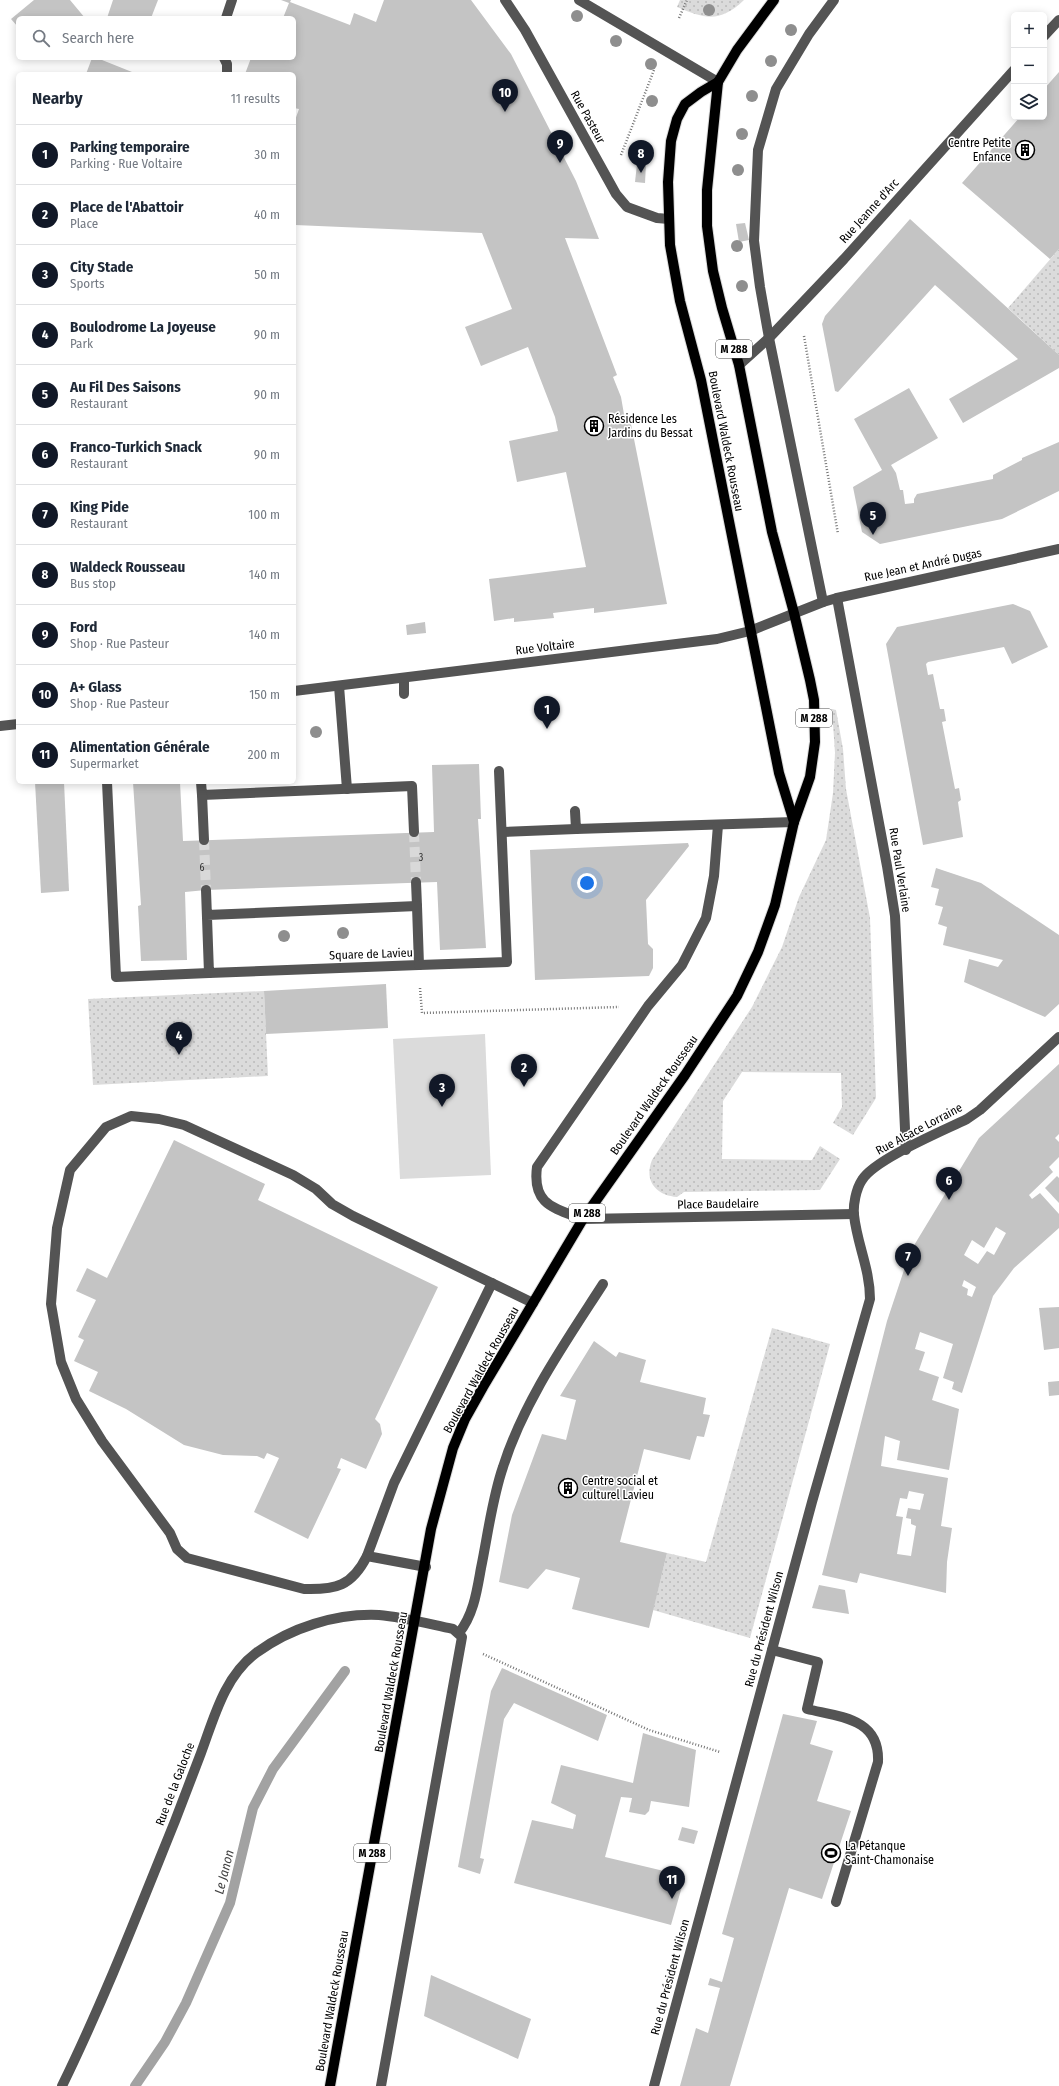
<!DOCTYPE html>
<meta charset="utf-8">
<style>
body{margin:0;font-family:"Fira Sans Condensed",sans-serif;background:#f6f6f7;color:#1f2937}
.controls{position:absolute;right:12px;top:12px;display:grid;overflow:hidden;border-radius:6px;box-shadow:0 2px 10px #0003}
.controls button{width:36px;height:36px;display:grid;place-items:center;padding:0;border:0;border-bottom:1px solid #e0e1e3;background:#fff;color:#1f2937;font:20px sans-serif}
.you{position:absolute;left:587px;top:883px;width:14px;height:14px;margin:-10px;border:3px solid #fff;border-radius:50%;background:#1a73e8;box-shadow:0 0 0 6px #1a73e833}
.badge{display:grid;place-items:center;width:26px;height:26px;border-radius:50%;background:#111827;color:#fff;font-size:13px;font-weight:700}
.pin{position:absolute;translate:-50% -33px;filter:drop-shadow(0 1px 2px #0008)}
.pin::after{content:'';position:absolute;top:21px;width:14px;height:12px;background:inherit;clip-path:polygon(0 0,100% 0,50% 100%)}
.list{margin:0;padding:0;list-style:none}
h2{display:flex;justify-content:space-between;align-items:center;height:52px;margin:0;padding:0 16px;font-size:17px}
h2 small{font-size:13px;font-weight:400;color:#747a83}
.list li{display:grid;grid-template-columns:26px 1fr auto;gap:12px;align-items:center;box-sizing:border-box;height:60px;padding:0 16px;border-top:1px solid #e0e1e3}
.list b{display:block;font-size:15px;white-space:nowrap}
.list p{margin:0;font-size:13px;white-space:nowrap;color:#747a83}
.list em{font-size:13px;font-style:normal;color:#747a83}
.icon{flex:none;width:22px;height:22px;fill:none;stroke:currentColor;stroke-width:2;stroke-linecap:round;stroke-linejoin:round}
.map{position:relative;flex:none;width:1059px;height:2086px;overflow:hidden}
.search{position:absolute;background:#fff;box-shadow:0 2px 10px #0003;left:16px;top:16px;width:280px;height:44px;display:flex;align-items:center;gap:10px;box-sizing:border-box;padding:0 14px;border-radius:6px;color:#747a83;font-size:15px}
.panel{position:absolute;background:#fff;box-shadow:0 2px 10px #0003;left:16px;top:72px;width:280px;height:712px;border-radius:6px}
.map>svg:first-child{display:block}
.green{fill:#dbdbdb}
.park{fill:url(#park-dots)}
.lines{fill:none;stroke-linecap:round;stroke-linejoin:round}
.stream{stroke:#a2a2a2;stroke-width:10}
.building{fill:#c4c4c4;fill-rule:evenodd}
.minor-tunnel{stroke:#d9d9d9;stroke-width:10;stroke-dasharray:10 5;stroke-linecap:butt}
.major-casing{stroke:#dbdbdb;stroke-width:12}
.path{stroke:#767676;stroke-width:2.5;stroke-dasharray:1 2;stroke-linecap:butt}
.minor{stroke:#545454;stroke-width:10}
.major{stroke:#000;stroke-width:10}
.tree{fill:#8e8e8e}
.labels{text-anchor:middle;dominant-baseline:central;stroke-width:3;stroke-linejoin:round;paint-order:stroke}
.number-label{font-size:10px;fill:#313131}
.shield{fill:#fff;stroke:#4c4c4c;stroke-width:1}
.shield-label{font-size:11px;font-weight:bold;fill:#000}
.street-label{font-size:12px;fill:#000;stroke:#fff}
.poi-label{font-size:12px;fill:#000;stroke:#fff;text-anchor:start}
.water-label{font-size:13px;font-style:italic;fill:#434343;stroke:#fff}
</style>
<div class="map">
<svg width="1059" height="2086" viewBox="0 0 1059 2086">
<defs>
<pattern id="park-dots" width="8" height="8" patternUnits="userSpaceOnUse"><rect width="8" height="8" fill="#dbdbdb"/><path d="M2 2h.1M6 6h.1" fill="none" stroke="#bababa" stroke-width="1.8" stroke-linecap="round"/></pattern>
</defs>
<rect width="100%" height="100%" fill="#fff"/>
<polygon class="green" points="485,1034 491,1175 400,1179 393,1039"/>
<g class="park">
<path d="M680,0H744C720,23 705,19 677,7Z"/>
<polygon points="1059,249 1059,355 1008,308"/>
<path d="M832,709L836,710L843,749L846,789L870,918L876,1098L853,1135L833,1123L842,1107L841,1073L742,1072L723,1101L722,1159L812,1160L820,1146L840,1159L820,1190L684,1192L677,1197C655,1195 644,1180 652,1160L752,1007L782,947L799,897L826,840L833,793L835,753Z"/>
<polygon points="264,991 268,1076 93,1085 88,999"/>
<polygon points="772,1328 830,1344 750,1638 653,1610 667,1553 706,1562"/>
</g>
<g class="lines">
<polyline class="stream" points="135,2086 165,2042 186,2003 230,1903 253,1808 273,1769 345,1671"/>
</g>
<g class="building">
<polygon points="34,0 70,0 85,18 18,18 18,27 11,19"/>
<polygon points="113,0 158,0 151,18 107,18"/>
<polygon points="281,0 291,0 290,2 350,25 354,13 376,22 384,0 471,0 511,54 576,181 599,239 565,238 617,375 613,377 621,397 625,420 630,419 667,604 594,613 594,608 553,613 554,618 514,622 514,618 494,621 489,579 586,567 566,472 517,482 509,441 558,431 555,417 528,347 481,366 465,327 512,309 482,233 295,225 294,228 294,123 299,109 294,108 294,74 245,74 251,58 294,58 294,18 283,18 289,3"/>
<polygon points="92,58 97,58 137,74 86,74"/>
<polygon points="1059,72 1059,249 1050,259 962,183 1020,117 1044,117 1044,89"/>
<polygon points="637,164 646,164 645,183 635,182"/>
<polygon points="910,219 1059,355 1059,368 963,423 949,399 1018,359 935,285 838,392 835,391 822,324 825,316"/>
<polygon points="745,223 749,240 739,242 736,224"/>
<polygon points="909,388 938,438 891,465 896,473 900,490 903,490 905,504 914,503 914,499 917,494 993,479 993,475 1022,460 1022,458 1059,442 1059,491 1002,519 880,544 862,532 853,487 882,470 854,419"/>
<polygon points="1013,604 1030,611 1048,647 1012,664 1004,647 928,662 926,664 928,675 933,674 940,709 944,709 946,721 942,722 955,789 959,788 961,800 958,802 963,837 923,845 886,644 897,627"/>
<polygon points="425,622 426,633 407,635 406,625"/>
<polygon points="479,764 481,819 478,819 486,948 440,950 437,882 206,890 185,892 187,960 141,961 138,906 141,905 133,782 180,782 183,841 434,832 432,765"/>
<polygon points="35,782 64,782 69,891 41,893"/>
<polygon points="688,843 689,846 646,900 648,944 653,949 653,968 649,976 535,980 530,850"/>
<polygon points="936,868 981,883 1059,935 1059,1004 1045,1017 964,982 969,959 998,967 1003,960 943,945 947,927 938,924 943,907 935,905 939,889 931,887"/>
<polygon points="386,984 388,1028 266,1034 264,991"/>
<path d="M1059,1064V1134L1055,1138L1059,1142V1157L1049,1167L1053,1172L1029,1195L1032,1199L1040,1193L1059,1214V1228L1014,1268L993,1296L962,1393L952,1389L954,1382L943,1378L953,1344L920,1332L915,1349L925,1352L919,1370L939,1377L932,1400L959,1409L949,1470L897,1460L900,1441L885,1436L881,1466L948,1478L941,1526L952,1528L947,1562L946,1593L860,1573L857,1583L822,1575L887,1321L910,1252L979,1138ZM996,1227L1006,1233L994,1255L987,1251L978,1264L964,1255L972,1240L984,1248ZM964,1280L976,1287L972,1297L967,1295L968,1289L962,1286ZM909,1491L924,1494L920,1510L908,1508L906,1518L911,1519V1524L916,1526L911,1556L897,1554L903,1517L896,1516L900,1498L907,1499Z"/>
<polygon points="174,1140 265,1184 258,1200 438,1287 375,1419 380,1424 382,1434 366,1469 341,1458 337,1468 341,1469 308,1539 254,1512 279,1458 267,1453 264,1459 257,1456 223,1455 184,1445 126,1409 89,1391 98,1372 74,1361 84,1340 78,1337 96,1300 76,1291 87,1268 107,1278"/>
<polygon points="1057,1176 1059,1178 1059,1203 1045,1188"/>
<polygon points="1059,1307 1059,1348 1044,1350 1039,1308"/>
<polygon points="594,1341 616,1357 619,1352 646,1360 640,1382 706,1398 703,1414 710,1415 704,1437 697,1436 690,1460 644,1449 620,1542 667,1553 649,1628 572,1609 580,1578 546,1569 528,1589 499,1582 512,1515 542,1434 566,1440 576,1400 560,1396"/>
<polygon points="1059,1381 1059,1395 1049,1396 1048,1382"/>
<polygon points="819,1585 845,1590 849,1614 812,1608"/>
<polygon points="502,1668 607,1715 598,1741 514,1703 504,1719 480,1858 484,1859 480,1874 458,1867 491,1691"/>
<polygon points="783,1714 817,1721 810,1744 833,1751 817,1801 851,1811 822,1899 789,1888 730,2086 680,2086 696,2028 708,2033 720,1988 708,1985 710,1978 722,1982 734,1938 722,1934"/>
<polygon points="643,1733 696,1750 689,1807 651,1801 649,1811 645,1815 629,1812 632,1798 621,1797 605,1857 685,1876 671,1925 514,1883 532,1820 573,1829 576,1815 551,1803 561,1765 633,1783"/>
<polygon points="682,1827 698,1831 694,1844 678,1840"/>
<polygon points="431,1975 531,2019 518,2059 424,2016"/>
</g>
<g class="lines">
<g class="minor-tunnel">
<polyline points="414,832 416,882"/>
<polyline points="204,840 206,890"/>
</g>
<defs>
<g id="major">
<polyline points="718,82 701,92 685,104 677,119 671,141 668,182 670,245 680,301 701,380 779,773 794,822"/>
<polyline points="330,2086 431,1529 453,1448 465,1419 483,1387 583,1219 685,1075 737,996 758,952 775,905 794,822 810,777 815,742 814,700 810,680 794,613 772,532 739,365 722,308 713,271 707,226 707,190 718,82 737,50 774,0"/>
</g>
</defs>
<use href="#major" class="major-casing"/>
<g class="path">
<polyline points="679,18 687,0"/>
<polyline points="621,155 654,70"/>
<polyline points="804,336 838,534"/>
<polyline points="420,988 422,1013 619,1007"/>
<polyline points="483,1654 649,1730 720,1752"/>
</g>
<g class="minor">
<polyline points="505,0 525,30 616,194 627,207 657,218 669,219"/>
<polyline points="579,0 718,82"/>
<polyline points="226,18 232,0"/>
<polyline points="1044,36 1059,20"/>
<polyline points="224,58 227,64 227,74"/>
<polyline points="739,365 769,338 844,259 1014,70"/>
<polyline points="837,598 887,866 895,916 906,1150"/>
<polyline points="823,602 769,338 760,287 754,241 758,150 776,89 809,34 834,0"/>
<polyline points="404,678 404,694"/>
<polyline points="339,686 347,789"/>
<polyline points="294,691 717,639 750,631 823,602 837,598 1059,549"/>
<polyline points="0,726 18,724"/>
<polyline points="107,782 116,977 209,973"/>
<polyline points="201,782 202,795 412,786 414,832"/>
<polyline points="202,795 204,840"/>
<polyline points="575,811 576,829 794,822"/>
<path d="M718,825L714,876L706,918L682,965L648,1006L537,1167C532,1205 554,1208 583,1219L854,1214"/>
<polyline points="502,832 576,829"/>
<polyline points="416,882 417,906"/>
<polyline points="206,890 209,973 419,965 417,906 207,915"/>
<polyline points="419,965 507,962 499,771"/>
<polyline points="367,1556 394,1483 492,1283"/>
<path d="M426,1567L367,1556C352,1586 336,1590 304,1589L187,1558L177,1549L170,1533L102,1441L76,1399L61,1362L51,1304L57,1228L70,1170L106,1127L131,1116L159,1119L184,1125L293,1175L316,1189L332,1204L353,1216L533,1303"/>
<path d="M459,1633C474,1614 477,1590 481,1568C488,1534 492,1499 503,1467C524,1401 565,1343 603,1284"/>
<path d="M772,1650L818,1662L807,1709C840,1717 880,1718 878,1762L836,1902"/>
<path d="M62,2086C104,2000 139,1910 175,1821C184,1798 192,1776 201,1753C214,1718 224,1677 256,1653C290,1628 336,1613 379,1615C403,1617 429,1624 453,1629L462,1637L381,2086"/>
<path d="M654,2086L812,1502L870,1299C870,1269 857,1244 854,1215C853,1205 856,1189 862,1180C875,1159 943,1131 967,1119L980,1110L1059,1037"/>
</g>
<use href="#major" class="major"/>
</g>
<g class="tree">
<circle cx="709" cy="10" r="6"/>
<circle cx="577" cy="16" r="6"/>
<circle cx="791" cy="30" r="6"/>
<circle cx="616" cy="41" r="6"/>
<circle cx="771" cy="61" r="6"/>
<circle cx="651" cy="64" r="6"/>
<circle cx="752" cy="96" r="6"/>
<circle cx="652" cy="101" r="6"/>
<circle cx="742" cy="134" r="6"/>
<circle cx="641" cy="148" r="6"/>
<circle cx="738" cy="170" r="6"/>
<circle cx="737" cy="246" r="6"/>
<circle cx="742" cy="286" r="6"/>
<circle cx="316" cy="732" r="6"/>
<circle cx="343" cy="933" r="6"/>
<circle cx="284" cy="936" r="6"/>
</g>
<defs>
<symbol id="building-ring" viewBox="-11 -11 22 22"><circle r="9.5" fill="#fff" stroke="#000" stroke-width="1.5"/><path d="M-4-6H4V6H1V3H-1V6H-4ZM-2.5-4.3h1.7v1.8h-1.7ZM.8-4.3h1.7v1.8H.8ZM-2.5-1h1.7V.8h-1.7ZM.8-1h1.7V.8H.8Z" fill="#000"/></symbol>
<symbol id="stadium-ring" viewBox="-11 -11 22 22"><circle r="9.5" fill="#fff" stroke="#000" stroke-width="1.5"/><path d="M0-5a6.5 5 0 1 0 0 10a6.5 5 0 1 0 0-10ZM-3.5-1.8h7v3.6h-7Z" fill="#000"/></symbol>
</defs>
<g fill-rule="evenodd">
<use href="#building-ring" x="1014" y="139" width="22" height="22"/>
<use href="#building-ring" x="583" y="415" width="22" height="22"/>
<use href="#building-ring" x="557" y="1477" width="22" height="22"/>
<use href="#stadium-ring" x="820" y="1842" width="22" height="22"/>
</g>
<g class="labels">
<g class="number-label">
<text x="421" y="858">3</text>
<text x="202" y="868">6</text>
</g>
<g class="shield">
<rect x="716" y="340" width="36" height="18" rx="3"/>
<rect x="796" y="709" width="36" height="18" rx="3"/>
<rect x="569" y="1204" width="36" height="18" rx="3"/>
<rect x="354" y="1844" width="36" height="18" rx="3"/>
</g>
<g class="shield-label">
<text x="734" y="349">M 288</text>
<text x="814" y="718">M 288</text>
<text x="587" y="1213">M 288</text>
<text x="372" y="1853">M 288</text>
</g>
<g class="street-label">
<text transform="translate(588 117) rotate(61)">Rue Pasteur</text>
<text transform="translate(869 211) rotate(-48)">Rue Jeanne d'Arc</text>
<text transform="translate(726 441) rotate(79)">Boulevard Waldeck Rousseau</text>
<text transform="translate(923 565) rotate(-12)">Rue Jean et André Dugas</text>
<text transform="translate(545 647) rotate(-7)">Rue Voltaire</text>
<text transform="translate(900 870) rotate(81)">Rue Paul Verlaine</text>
<text transform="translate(371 954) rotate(-2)">Square de Lavieu</text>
<text transform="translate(654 1095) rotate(-55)">Boulevard Waldeck Rousseau</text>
<text transform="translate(919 1129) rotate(-28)">Rue Alsace Lorraine</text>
<text transform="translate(718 1204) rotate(-1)">Place Baudelaire</text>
<text transform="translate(481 1370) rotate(-61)">Boulevard Waldeck Rousseau</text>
<text transform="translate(764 1629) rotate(-75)">Rue du Président Wilson</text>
<text transform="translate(391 1682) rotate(-80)">Boulevard Waldeck Rousseau</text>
<text transform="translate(175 1784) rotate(-69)">Rue de la Galoche</text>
<text transform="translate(670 1977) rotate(-75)">Rue du Président Wilson</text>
<text transform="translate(332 2001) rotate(-80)">Boulevard Waldeck Rousseau</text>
</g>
<g class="poi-label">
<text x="1011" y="143" text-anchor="end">Centre Petite<tspan x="1011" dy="14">Enfance</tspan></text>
<text x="608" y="419">Résidence Les<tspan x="608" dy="14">Jardins du Bessat</tspan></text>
<text x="582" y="1481">Centre social et<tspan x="582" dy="14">culturel Lavieu</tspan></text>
<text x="845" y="1846">La Pétanque<tspan x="845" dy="14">Saint-Chamonaise</tspan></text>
</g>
<g class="water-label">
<text transform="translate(224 1872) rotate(-76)">Le Janon</text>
</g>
</g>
</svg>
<div class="controls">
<button>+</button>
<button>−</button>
<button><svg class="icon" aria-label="layers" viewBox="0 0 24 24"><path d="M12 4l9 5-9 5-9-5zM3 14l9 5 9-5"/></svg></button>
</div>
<div class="you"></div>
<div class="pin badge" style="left:547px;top:729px">1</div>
<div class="pin badge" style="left:524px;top:1087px">2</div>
<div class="pin badge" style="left:442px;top:1107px">3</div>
<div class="pin badge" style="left:179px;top:1055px">4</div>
<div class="pin badge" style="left:873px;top:535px">5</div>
<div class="pin badge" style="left:949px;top:1200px">6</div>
<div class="pin badge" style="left:908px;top:1276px">7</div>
<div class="pin badge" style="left:641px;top:173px">8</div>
<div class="pin badge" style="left:560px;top:163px">9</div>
<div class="pin badge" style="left:505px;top:112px">10</div>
<div class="pin badge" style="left:672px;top:1899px">11</div>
<div class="search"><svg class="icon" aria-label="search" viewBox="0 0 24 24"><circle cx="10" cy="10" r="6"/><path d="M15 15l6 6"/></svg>Search here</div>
<section class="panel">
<h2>Nearby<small>11 results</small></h2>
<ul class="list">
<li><span class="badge">1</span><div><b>Parking temporaire</b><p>Parking · Rue Voltaire</p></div><em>30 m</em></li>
<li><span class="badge">2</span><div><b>Place de l'Abattoir</b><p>Place</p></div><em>40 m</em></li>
<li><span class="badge">3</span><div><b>City Stade</b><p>Sports</p></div><em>50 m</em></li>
<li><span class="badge">4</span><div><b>Boulodrome La Joyeuse</b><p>Park</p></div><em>90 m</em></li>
<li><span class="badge">5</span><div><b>Au Fil Des Saisons</b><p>Restaurant</p></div><em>90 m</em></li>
<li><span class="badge">6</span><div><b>Franco-Turkich Snack</b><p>Restaurant</p></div><em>90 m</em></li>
<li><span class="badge">7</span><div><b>King Pide</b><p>Restaurant</p></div><em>100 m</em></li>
<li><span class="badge">8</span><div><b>Waldeck Rousseau</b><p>Bus stop</p></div><em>140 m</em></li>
<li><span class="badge">9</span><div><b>Ford</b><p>Shop · Rue Pasteur</p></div><em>140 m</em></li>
<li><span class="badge">10</span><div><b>A+ Glass</b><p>Shop · Rue Pasteur</p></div><em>150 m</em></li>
<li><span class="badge">11</span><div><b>Alimentation Générale</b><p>Supermarket</p></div><em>200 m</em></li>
</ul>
</section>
</div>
